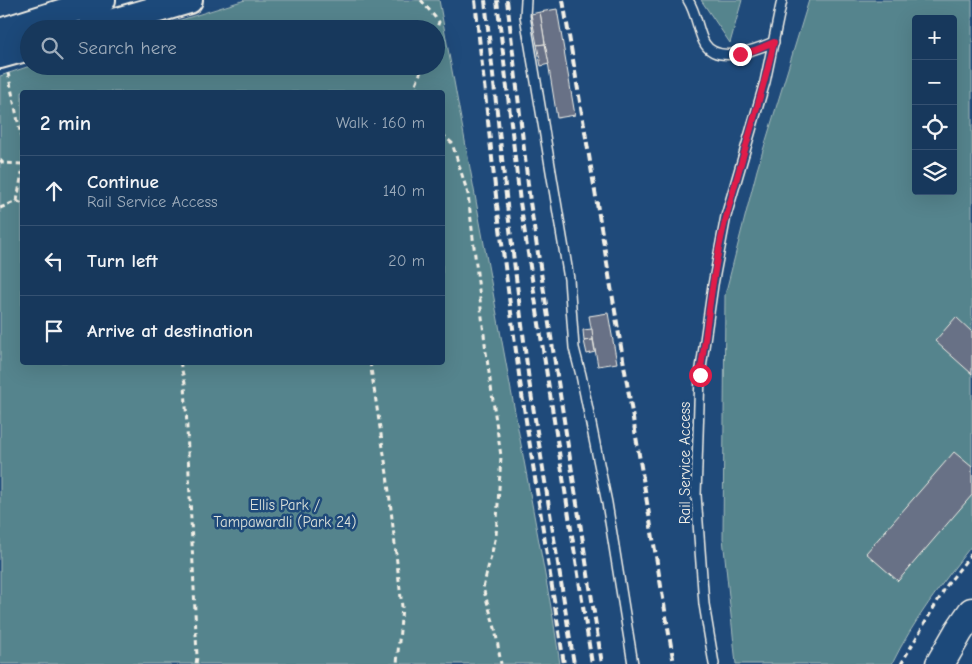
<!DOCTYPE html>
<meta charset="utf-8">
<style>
body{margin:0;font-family:"Comic Neue",sans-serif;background:#244365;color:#f1f3f6}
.controls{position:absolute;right:15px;top:15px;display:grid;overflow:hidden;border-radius:5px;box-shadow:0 5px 20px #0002}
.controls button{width:45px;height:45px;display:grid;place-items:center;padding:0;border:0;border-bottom:1px solid #365272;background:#17385c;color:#f1f3f6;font:25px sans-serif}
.stop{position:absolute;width:15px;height:15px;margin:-11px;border:4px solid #e11d48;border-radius:50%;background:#fff}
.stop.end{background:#e11d48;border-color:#fff;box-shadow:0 1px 5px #0008}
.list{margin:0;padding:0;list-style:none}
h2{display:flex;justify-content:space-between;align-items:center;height:65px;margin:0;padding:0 20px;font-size:21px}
h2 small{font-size:16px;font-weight:400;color:#9eacbb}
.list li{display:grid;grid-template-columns:32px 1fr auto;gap:15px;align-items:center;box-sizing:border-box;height:70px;padding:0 20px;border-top:1px solid #365272}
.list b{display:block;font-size:19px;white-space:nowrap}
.list p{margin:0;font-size:16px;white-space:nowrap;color:#9eacbb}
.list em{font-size:16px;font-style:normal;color:#9eacbb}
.icon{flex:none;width:28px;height:28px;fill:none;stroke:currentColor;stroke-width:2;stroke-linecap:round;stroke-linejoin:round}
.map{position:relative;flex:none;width:972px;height:664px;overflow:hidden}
.search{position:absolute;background:#17385c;box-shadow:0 5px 20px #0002;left:20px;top:20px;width:425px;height:55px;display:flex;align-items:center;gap:12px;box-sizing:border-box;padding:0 18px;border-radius:28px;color:#9eacbb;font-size:19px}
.panel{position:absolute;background:#17385c;box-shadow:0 5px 20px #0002;left:20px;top:90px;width:425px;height:275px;border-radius:5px}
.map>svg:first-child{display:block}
.green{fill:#55848d;stroke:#a4baba;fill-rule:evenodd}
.building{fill:#677186;stroke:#f4f1e8}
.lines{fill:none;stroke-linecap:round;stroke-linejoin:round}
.service-casing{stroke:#f4f1e8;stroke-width:12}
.primary-casing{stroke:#f4f1e8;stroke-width:30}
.trunk-casing{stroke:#f4f1e8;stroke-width:31}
.path{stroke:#f4f1e8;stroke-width:3;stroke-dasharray:5 4;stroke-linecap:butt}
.service{stroke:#1f4a7a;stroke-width:9}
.primary{stroke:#1f4a7a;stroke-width:26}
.trunk{stroke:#1f4a7a;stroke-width:28}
.rail{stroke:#f4f1e8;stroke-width:4;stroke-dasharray:8 4;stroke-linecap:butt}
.route{stroke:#e11d48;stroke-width:6}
.labels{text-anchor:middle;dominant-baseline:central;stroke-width:5;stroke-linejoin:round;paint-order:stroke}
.street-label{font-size:15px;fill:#f4f1e8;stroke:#1f4a7a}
.park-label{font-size:15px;fill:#dce1da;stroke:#1f4a7a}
</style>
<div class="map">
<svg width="972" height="664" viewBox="0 0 972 664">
<rect width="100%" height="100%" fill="#1f4a7a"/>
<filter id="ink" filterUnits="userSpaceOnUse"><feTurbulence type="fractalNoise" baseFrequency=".02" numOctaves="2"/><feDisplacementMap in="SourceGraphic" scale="10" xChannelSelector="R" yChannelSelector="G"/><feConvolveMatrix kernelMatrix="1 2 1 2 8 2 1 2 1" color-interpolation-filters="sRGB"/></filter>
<g filter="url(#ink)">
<g class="green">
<path d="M245,0H439L553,618L560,664H0V76L30,66H436V29H152ZM22,92H442V362H22Z"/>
<polygon points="701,0 742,0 730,43"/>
<path d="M809,0H972V545C943,582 913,621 892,664H736L723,538L725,295L757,170ZM916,19H953V191H916Z"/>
</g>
<g class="building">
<polygon points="557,9 575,115 557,118 540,12"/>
<polygon points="540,12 545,44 537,45 531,14"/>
<polygon points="545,44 549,64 541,66 537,45"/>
<polygon points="608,313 617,363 598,366 589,316"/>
<polygon points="956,317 972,332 972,374 935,341"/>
<polygon points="592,329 593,340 584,341 583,330"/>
<polygon points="593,340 595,352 587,354 584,341"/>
<polygon points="954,452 972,467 972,495 898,581 866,553"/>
</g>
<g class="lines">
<defs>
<g id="service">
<polyline points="526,0 525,16 569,279 574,348 581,375 607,503 633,664"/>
<path d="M688,0C697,14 698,33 705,44C718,65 757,49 774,42"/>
<polyline points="714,664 704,604 696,495 700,375 713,285 726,216 765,82 782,0"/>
</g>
<g id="primary">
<polyline points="90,29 189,0"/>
<polyline points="0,32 102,0"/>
<polyline points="0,55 29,47"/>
</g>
<polyline id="trunk" points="940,664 959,631 972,612"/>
</defs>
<use href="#service" class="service-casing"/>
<use href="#primary" class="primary-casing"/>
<use href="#trunk" class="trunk-casing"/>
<g class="path">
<polyline points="421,0 439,22 436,30"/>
<polyline points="8,73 22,141"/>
<polyline points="419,92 416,84 423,66"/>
<polyline points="442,134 452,143 468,194 486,352 501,456 496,536 483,588 495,628 501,664"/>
<polyline points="0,160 3,163 22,164"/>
<polyline points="17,201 22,204"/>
<polyline points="0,208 17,201 22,172"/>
<polyline points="180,362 185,383 197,657 196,664"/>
<polyline points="370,362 387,474 402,607 397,664"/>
<polyline points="901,664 947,585 972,553"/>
</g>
<use href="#service" class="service"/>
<use href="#primary" class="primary"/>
<use href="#trunk" class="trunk"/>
<g class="rail">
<polyline points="475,0 497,205 520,382 564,664"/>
<polyline points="485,0 507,205 529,381 574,664"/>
<polyline points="497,0 520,202 592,664"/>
<polyline points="507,0 530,202 602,664"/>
<polyline points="563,0 674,664"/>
</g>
</g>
</g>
<g class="lines" filter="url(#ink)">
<path class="route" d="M700,375C708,322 713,266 727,214C742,156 761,100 774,42L755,50L740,54"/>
</g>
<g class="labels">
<g class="street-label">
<text transform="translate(685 463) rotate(-90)">Rail Service Access</text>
</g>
<g class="park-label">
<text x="285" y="505">Ellis Park /<tspan x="285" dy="17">Tampawardli (Park 24)</tspan></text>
</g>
</g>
</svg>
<div class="controls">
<button>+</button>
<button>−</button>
<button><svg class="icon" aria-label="locate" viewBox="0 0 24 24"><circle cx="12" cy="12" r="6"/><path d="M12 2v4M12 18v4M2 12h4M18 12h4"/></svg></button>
<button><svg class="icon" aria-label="layers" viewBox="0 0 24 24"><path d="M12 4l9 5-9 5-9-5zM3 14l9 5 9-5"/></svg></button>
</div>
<div class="stop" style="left:700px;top:375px"></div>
<div class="stop end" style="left:740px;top:54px"></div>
<div class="search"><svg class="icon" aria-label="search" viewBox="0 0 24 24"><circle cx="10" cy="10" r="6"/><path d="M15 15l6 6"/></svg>Search here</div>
<section class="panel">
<h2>2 min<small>Walk · 160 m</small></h2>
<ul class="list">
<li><svg class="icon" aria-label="ahead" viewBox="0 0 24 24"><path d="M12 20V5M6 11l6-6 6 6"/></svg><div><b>Continue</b><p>Rail Service Access</p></div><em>140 m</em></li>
<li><svg class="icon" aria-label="left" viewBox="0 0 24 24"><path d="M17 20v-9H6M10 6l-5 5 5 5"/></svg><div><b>Turn left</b></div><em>20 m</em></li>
<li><svg class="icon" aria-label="arrive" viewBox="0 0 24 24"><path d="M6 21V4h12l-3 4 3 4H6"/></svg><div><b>Arrive at destination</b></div></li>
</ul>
</section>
</div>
